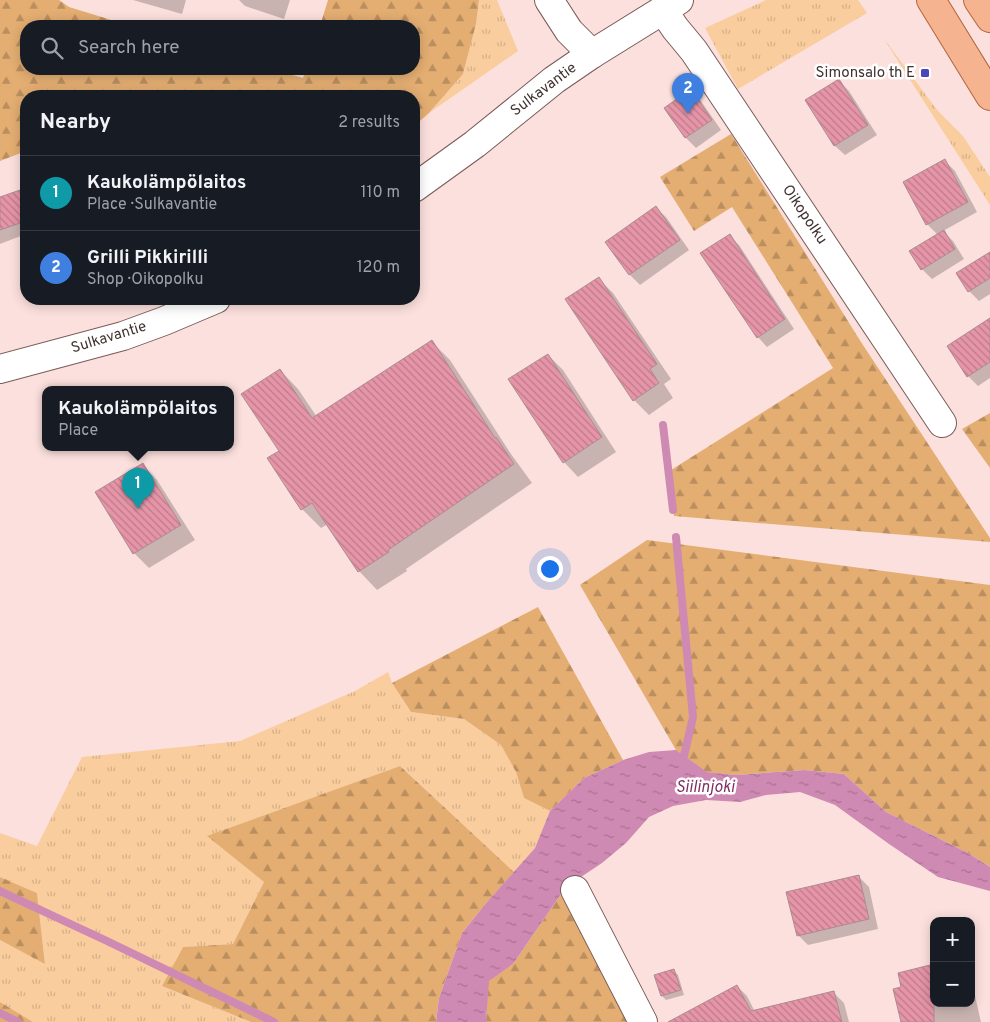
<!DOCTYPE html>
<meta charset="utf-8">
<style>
body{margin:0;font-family:Overpass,sans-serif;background:#242831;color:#f1f3f6}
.controls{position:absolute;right:15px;bottom:15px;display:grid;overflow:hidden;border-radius:10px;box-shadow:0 2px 12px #0003}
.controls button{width:45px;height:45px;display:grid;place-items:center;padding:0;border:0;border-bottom:1px solid #363941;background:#171b24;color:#f1f3f6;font:25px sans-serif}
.you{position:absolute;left:549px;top:568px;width:18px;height:18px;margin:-12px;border:4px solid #fff;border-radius:50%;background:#1a73e8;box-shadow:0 0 0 8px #1a73e833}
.badge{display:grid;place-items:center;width:32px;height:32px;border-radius:50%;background:#ea580c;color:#fff;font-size:16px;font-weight:700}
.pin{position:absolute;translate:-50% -41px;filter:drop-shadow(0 1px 2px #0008)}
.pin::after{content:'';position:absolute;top:26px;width:18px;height:15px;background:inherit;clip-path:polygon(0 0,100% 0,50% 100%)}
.popup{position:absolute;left:42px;top:386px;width:192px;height:65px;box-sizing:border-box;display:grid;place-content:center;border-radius:10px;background:#171b24;filter:drop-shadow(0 1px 4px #0005);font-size:16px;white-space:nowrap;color:#9ea1a6}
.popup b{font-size:19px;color:#f1f3f6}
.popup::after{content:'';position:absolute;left:50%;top:100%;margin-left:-10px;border:10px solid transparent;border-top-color:#171b24}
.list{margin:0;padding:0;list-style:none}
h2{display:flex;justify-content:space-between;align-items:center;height:65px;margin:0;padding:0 20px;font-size:21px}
h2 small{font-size:16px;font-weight:400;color:#9ea1a6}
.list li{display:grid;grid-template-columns:32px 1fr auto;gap:15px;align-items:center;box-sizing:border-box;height:75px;padding:0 20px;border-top:1px solid #363941}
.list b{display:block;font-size:19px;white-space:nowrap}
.list p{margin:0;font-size:16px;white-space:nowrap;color:#9ea1a6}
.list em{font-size:16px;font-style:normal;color:#9ea1a6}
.icon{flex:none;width:28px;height:28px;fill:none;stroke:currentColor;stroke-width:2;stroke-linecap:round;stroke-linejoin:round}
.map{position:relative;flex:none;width:990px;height:1022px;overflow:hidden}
.search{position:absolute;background:#171b24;box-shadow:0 2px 12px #0003;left:20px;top:20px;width:400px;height:55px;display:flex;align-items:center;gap:12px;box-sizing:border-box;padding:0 18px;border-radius:20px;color:#9ea1a6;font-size:19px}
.panel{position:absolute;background:#171b24;box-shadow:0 2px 12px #0003;left:20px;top:90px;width:400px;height:215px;border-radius:20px}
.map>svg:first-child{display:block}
.grass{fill:url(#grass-tufts)}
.forest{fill:url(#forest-firs)}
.water{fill:url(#water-ripples)}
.shadow{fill:#0003}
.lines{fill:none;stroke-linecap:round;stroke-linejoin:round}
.stream{stroke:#cf8ab3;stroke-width:8}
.building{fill:url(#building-back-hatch);stroke:#ab8c92}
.minor-casing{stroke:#795b58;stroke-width:30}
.major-casing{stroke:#b1653e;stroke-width:30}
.minor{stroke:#fff;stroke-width:28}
.major{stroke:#f5b38f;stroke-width:28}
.poi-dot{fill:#4b44ba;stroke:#fff;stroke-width:2}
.labels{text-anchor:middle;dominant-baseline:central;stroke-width:5;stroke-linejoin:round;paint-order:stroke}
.poi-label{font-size:15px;fill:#403331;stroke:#fff;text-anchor:end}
.street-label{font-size:15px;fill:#403331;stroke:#fff}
.water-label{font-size:16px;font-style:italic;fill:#7e2c62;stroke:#fff}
</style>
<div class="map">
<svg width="990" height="1022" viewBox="0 0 990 1022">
<defs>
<pattern id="grass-tufts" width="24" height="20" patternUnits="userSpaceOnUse" patternTransform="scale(1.25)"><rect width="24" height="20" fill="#f9cd9d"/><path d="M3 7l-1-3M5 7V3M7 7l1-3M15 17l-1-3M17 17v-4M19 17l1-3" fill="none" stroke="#d6b088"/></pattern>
<pattern id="forest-firs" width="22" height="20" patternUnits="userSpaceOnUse" patternTransform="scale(1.25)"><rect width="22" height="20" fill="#e4ae72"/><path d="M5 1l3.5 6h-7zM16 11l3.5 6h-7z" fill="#ba8e5e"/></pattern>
<pattern id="water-ripples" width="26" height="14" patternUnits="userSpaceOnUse" patternTransform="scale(1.25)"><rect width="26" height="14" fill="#cf8ab3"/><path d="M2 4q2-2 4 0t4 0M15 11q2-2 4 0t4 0" fill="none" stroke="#a97192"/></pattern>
<pattern id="building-back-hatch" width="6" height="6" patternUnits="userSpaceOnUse" patternTransform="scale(1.25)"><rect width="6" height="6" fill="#e695a8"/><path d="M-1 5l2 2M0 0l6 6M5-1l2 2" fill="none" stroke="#bc7a89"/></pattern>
</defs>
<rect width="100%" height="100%" fill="#fce0dd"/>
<g class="grass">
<polygon points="479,0 497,0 518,51 429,113 463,74 476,24"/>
<polygon points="766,0 858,0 867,13 738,89 705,28"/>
<polygon points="884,39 938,111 963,136 990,177 990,205"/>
<polygon points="388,672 392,683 411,712 464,719 501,745 516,772 524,798 550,811 535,848 514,872 400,766 208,836 264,882 233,944 183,947 162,986 251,1022 33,1022 0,1002 0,940 45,963 37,893 0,877 0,833 37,846 82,757 240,741 355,691"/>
</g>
<g class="forest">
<polygon points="0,0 59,0 69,7 131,26 26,26 26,69 272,69 303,78 306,69 414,69 414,26 320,26 328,0 479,0 476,24 463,74 429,113 414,126 414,96 26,96 26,151 0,161"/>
<polygon points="731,134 861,342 990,538 990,542 674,516 671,470 833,368 732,207 694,231 660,177"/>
<polygon points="990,413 990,468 962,429"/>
<polygon points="647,540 990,585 990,867 968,853 886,812 844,774 805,770 736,775 706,772 676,750 580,585"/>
<polygon points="538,607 623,760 584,778 550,811 524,798 516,772 501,745 464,719 411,712 392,683"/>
<polygon points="400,766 514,872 487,902 462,933 439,998 436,1022 251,1022 162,986 183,947 233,944 264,882 207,836"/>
<polygon points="0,877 37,893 45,964 0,940"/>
<polygon points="566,887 642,1022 486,1022 488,981 513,964"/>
<polygon points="0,1002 33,1022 0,1022"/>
</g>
<polygon class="water" points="676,750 707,772 736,775 805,770 844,774 886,812 968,853 990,867 990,891 938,877 889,844 835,805 800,792 766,795 740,802 706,800 673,806 649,817 626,843 602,863 566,887 513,964 489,981 486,1022 436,1022 439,998 462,933 487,902 535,848 550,811 584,778 623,760 649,752"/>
<g class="shadow">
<polygon points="133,0 186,0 182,14"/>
<polygon points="239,0 290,0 284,19 245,6"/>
<polygon points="839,81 849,91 877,135 845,155 835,146 807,101"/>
<polygon points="691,91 701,101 721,130 696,148 686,138 666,108"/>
<polygon points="945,161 955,171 977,212 943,231 953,241 964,259 932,279 922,269 938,235 927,224"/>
<polygon points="26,189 26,234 0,244 0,199"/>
<polygon points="656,208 666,217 689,250 640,285 630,275 607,242"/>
<polygon points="729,235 739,245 794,329 767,347 758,337"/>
<polygon points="990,253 990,294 979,301 969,291"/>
<polygon points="598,278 613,293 671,379 664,384 673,398 649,415 634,400"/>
<polygon points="432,342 450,360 511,454 532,483 406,569 407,571 377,590 359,571 328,524 321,528 302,509 280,451 280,370 298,389 317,417"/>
<polygon points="990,343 990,378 978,386 968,376"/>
<polygon points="548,355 563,370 616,452 578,477 564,462"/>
<polygon points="142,465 157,480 195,540 149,568 134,553 97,493"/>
<polygon points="859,877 869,887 878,929 808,945 798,935"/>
<polygon points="673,970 678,975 684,995 666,1000 662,996"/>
<polygon points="737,986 747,996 755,1012 834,993 844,1003 849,1022 694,1022"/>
<polygon points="971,986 973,987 981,1022 902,1022 934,1003 971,1003"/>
</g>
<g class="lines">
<g class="stream">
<polyline points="663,425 673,510"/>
<polyline points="676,537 693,717 684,756"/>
<polyline points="0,891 107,941 274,1022"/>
<polyline points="0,1013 18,1022"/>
</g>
</g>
<g class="building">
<polygon points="839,79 868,125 834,146 805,100"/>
<polygon points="691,89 712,120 685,138 664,108"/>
<polygon points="945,159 968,202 926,225 903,182"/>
<polygon points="26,188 26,221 0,230 0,197"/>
<polygon points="656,206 680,240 629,275 605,242"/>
<polygon points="944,230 955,249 921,270 909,251"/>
<polygon points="730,234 785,319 757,338 700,253"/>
<polygon points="990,252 990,278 968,292 956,273"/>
<polygon points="599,277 657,364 650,369 659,383 633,401 565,299"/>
<polygon points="990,318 990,362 967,377 947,346"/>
<polygon points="432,340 495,438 496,437 514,464 388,550 389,552 358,572 312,503 301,510 267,458 279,451 241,394 280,369 312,418"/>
<polygon points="548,354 602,437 563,463 508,379"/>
<polygon points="143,463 181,525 133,554 95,492"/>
<polygon points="859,875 869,919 797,936 786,892"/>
<polygon points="934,964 934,1022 901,1022 893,989 901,987 898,973"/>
<polygon points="674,969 681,990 661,996 654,975"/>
<polygon points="737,985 751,1011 834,991 842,1022 668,1022"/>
</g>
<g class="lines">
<defs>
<g id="minor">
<polyline points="549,0 569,31 592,54"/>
<polyline points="663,10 675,28 694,51 942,423"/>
<polyline points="414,188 475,144 554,80 592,54 679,0"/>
<polyline points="0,369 123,336 164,321 216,299"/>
<polyline points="575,890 643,1022"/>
</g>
<g id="major">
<polyline points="931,0 990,96"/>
<polyline points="978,0 990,18"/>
</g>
</defs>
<use href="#minor" class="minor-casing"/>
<use href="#major" class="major-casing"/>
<use href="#minor" class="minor"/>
<use href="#major" class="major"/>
</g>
<rect class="poi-dot" x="920" y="68" width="10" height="10" rx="2.5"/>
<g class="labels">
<g class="poi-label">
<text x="915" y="73">Simonsalo th E</text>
</g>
<g class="street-label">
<text transform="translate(544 90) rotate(-37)">Sulkavantie</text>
<text transform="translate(804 215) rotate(56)">Oikopolku</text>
<text transform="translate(109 338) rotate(-17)">Sulkavantie</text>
</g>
<g class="water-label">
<text x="705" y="788">Siilinjoki</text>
</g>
</g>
</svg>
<div class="controls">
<button>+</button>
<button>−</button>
</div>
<div class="you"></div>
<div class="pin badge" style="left:138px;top:509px;background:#0f9aa8">1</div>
<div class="popup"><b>Kaukolämpölaitos</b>Place</div>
<div class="pin badge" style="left:688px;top:114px;background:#3f7fe0">2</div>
<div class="search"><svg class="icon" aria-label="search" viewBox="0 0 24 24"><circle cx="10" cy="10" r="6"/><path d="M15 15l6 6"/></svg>Search here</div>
<section class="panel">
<h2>Nearby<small>2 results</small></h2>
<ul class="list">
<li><span class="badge" style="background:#0f9aa8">1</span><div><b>Kaukolämpölaitos</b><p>Place · Sulkavantie</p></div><em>110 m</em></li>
<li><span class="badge" style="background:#3f7fe0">2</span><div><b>Grilli Pikkirilli</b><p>Shop · Oikopolku</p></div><em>120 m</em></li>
</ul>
</section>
</div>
